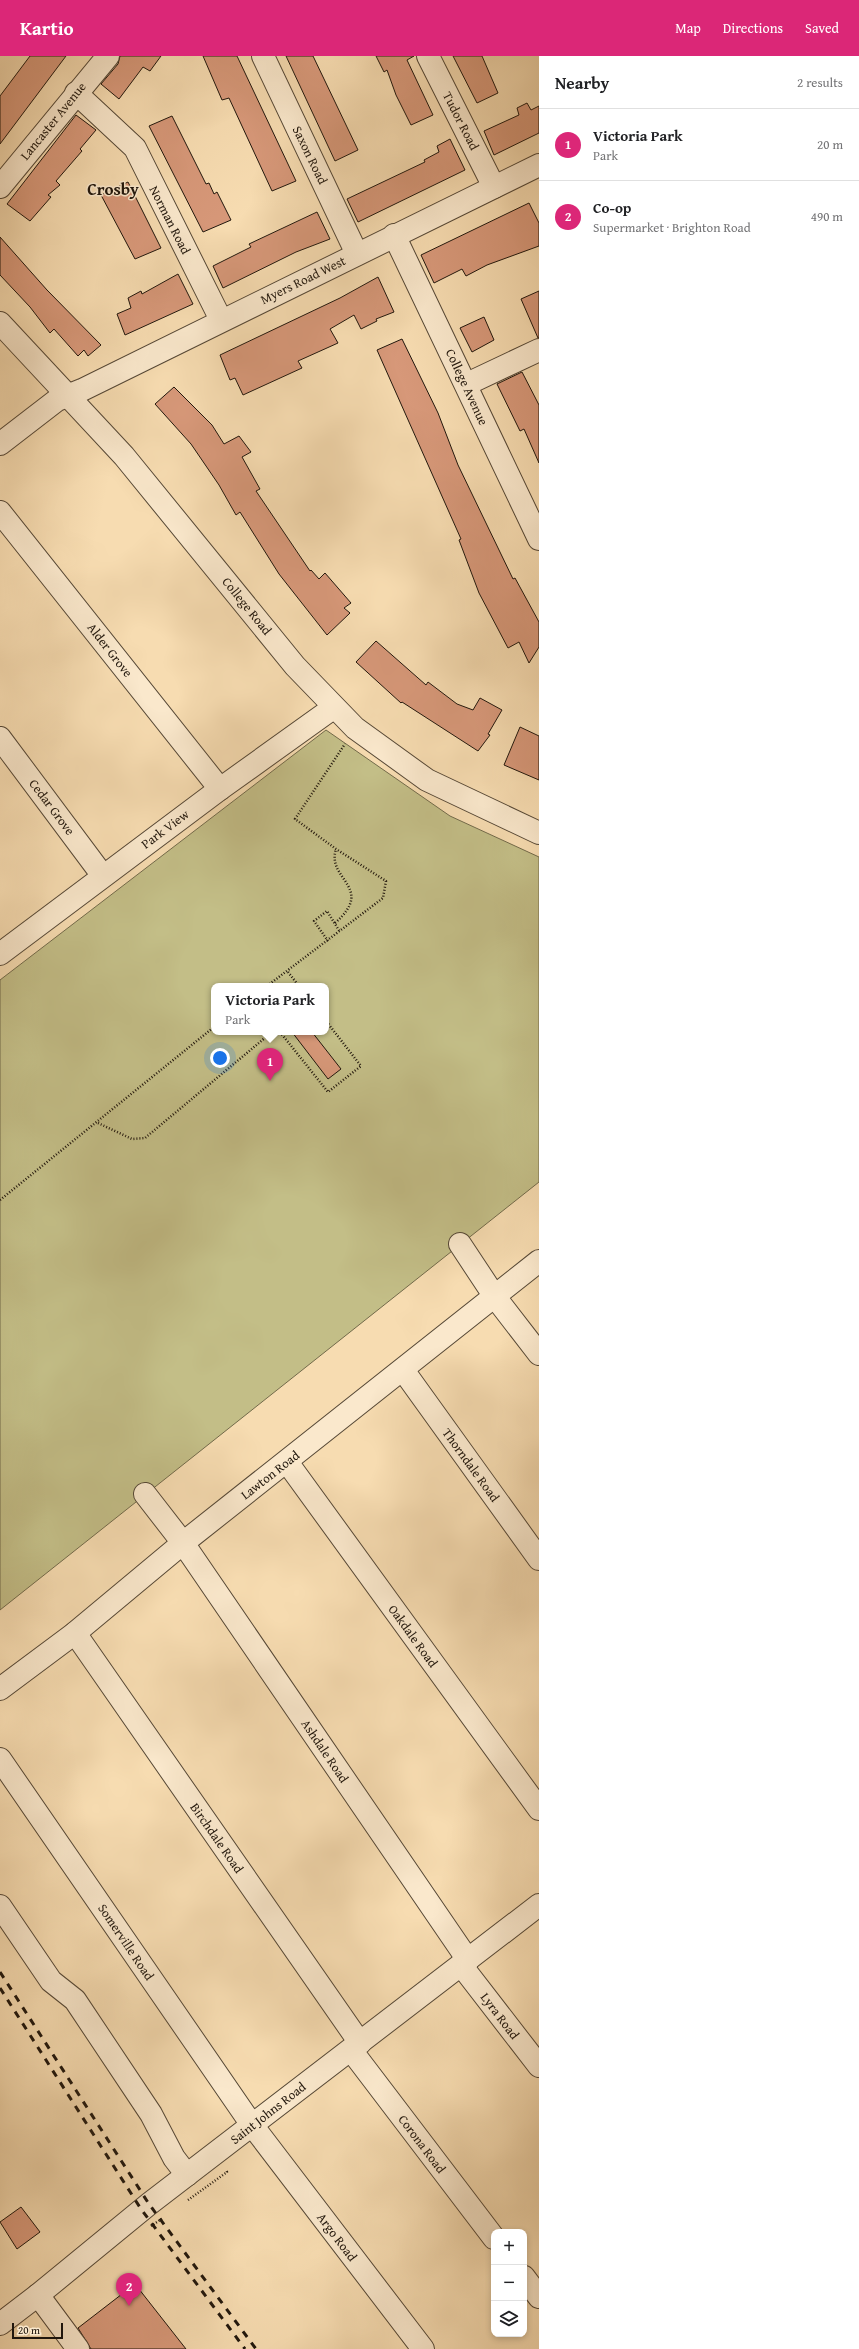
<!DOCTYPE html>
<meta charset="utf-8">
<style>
body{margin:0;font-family:"Gentium Book Plus",serif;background:#f6f6f6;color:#202124}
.controls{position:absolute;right:12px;bottom:12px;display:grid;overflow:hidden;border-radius:8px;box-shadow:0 2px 6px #0003}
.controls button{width:36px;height:36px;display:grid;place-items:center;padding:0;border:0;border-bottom:1px solid #e0e0e0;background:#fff;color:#202124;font:20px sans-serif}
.scale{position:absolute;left:12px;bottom:10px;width:51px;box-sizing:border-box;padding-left:4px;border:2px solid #21170d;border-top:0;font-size:11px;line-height:14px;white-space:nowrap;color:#21170d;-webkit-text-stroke:3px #fae8cc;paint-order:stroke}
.you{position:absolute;left:220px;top:1002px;width:14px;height:14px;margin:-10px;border:3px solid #fff;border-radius:50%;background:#1a73e8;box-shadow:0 0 0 6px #1a73e833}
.badge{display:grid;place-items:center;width:26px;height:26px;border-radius:50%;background:#db2777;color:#fff;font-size:13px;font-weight:700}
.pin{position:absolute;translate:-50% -33px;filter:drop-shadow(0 1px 2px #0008)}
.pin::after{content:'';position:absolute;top:21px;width:14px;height:12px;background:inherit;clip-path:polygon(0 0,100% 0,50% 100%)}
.popup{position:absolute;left:211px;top:927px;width:118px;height:52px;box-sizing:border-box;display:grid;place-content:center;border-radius:8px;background:#fff;filter:drop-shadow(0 1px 3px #0005);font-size:13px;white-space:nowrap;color:#757577}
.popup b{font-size:15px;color:#202124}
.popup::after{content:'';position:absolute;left:50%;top:100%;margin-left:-8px;border:8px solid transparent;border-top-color:#fff}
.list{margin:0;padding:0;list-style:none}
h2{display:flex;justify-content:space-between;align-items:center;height:52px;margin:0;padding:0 16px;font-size:17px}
h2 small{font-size:13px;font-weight:400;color:#757577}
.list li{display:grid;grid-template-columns:26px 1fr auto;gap:12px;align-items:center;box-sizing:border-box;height:72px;padding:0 16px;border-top:1px solid #e0e0e0}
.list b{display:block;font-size:15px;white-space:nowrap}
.list p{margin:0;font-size:13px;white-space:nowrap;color:#757577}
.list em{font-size:13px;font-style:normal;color:#757577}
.icon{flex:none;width:22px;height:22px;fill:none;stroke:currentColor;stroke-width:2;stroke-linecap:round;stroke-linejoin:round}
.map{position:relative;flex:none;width:539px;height:2293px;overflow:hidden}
header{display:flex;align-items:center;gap:24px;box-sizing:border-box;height:56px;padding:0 20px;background:#db2777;color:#fff}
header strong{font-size:19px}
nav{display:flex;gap:22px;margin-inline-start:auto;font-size:14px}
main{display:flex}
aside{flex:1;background:#fff}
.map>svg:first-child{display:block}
.green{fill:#c3be87;stroke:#726a4a;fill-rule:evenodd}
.building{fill:#d79879;stroke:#21170d}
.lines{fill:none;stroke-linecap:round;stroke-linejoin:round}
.minor-casing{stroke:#564836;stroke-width:24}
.path{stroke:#21170d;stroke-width:2.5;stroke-dasharray:1 2;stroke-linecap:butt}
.minor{stroke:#fae8cc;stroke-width:22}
.rail{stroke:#21170d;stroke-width:3;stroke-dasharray:7 7;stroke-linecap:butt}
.path-bridge{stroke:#21170d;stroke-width:2.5;stroke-dasharray:1 2;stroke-linecap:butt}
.labels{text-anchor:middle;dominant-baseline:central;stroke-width:3;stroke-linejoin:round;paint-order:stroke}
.street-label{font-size:13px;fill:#21170d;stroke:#fae8cc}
.district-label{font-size:17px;font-weight:bold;fill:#21170d;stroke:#fae8cc}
</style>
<header>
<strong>Kartio</strong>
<nav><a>Map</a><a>Directions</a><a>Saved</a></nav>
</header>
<main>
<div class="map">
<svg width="539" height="2293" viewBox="0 0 539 2293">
<rect width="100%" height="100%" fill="#f7dcb1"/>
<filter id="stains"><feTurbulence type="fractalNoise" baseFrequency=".005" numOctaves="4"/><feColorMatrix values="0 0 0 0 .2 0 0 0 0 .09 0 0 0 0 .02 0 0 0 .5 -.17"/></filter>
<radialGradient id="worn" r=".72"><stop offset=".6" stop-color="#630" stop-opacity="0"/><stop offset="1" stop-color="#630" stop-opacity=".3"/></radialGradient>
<path class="green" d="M326,674L450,760L539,801V1126L0,1554V924ZM214,930H326V976H214Z"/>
<g class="building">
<polygon points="30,0 66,0 0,88 0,40"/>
<polygon points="120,0 161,0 150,15 143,11 119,43 101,28 118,8"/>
<polygon points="203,0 237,0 296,125 272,135 229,42 222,44"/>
<polygon points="286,0 313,0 358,94 335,105"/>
<polygon points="376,0 414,0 407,4 433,59 411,69 396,39 387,14 384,16"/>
<polygon points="453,0 482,0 498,37 477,47"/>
<polygon points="527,47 531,54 539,50 539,77 494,99 484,75 519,59 517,52"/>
<polygon points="76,59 96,74 80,93 82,95 56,125 60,129 48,139 51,141 30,165 7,148"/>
<polygon points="172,60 206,128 209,127 214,138 217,136 231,164 203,176 149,70"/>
<polygon points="450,83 465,114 358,166 347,143 425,106 424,104 439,96 437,90"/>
<polygon points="128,126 161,192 135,203 101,139"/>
<polygon points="529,147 539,167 539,190 487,209 466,220 462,213 434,227 421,199"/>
<polygon points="317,156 330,183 296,196 223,232 213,210 251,191 249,188"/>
<polygon points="0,181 47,234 101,289 88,300 84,294 78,300 54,273 50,277 30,251 0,219"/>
<polygon points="178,218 193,248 125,279 117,258 131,252 128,242 141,235 142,238"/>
<polygon points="378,221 394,256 376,263 377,265 361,273 354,259 330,273 338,287 298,305 302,312 243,339 235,322 230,324 220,299 340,242"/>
<polygon points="539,235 539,282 538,282 521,243"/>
<polygon points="484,261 494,284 472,296 460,272"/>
<polygon points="402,283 438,357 458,409 513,523 515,522 539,566 539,591 529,607 519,586 508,592 479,537 459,484 461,483 377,294"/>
<polygon points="522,316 539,349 539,407 524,373 520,375 497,328"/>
<polygon points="174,331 212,369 224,388 239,380 251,396 242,401 260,433 256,435 310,515 311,514 319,523 325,517 351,547 344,552 350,557 327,579 279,518 240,456 236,459 219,429 191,388 155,348"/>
<polygon points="376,585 426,629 428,626 457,648 473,654 480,642 502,654 488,678 490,679 478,695 402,646 401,647 356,606"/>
<polygon points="520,671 539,680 539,724 504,709"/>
<polygon points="292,976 312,976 341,1013 328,1023"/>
<polygon points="21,2151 40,2176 17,2193 0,2166"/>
<polygon points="135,2228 186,2293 91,2293 78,2272"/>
</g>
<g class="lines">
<defs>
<g id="minor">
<polyline points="263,0 357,198"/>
<polyline points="428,0 494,131"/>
<polyline points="76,37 135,92 221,264"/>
<polyline points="0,131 108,0"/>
<polyline points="394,179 539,483"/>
<polyline points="0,267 124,400 295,610 355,672 427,724 539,777"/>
<polyline points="467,328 539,294"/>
<polyline points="0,388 57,344 82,334 539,109"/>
<polyline points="0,456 220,733"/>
<polyline points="0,682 103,820"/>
<polyline points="0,898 220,733 333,652"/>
<polyline points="460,1188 495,1241 539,1298"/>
<polyline points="403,1314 539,1503"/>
<polyline points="287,1406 539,1753"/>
<polyline points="145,1438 183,1487 468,1904"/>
<polyline points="75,1577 360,1987"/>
<polyline points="0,1633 75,1577 183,1487 539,1205"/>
<polyline points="0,1703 252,2069 423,2293"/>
<polyline points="0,1850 51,1925 75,1944 151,2058 174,2102 187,2119"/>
<polyline points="461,1909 539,2010"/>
<polyline points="351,1994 494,2182"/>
<polyline points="524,2221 539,2241"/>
<polyline points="38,2239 78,2293"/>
<polyline points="0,2268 38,2239 149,2148 539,1849"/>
</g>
</defs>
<use href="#minor" class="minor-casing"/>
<g class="path">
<path d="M335,867C376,831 326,824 336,793"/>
<polyline points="328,885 314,865 327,855 340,876"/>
<polyline points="288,916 299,930"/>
<polyline points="267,930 383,842 386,825 336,793 295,763 345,688"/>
<polyline points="280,976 328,1036 361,1010 326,965"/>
<polyline points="98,1067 132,1083 145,1082 272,976"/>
<polyline points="0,1144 214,971"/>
<polyline points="188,2144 227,2116 226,2114"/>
</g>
<use href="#minor" class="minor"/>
<g class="rail">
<polyline points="0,1916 149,2148 256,2293"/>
<polyline points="0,1932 141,2153 245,2293"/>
</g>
<polyline class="path-bridge" points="151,2170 163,2162"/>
</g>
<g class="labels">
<g class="street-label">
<text transform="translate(53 65) rotate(-51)">Lancaster Avenue</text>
<text transform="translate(461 65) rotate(63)">Tudor Road</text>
<text transform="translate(310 99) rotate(64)">Saxon Road</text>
<text transform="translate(170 164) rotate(63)">Norman Road</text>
<text transform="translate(303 224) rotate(-26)">Myers Road West</text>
<text transform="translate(467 331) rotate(65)">College Avenue</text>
<text transform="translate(247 550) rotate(51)">College Road</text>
<text transform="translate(110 594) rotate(52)">Alder Grove</text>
<text transform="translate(52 751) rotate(53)">Cedar Grove</text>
<text transform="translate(165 773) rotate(-37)">Park View</text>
<text transform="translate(471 1409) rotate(54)">Thorndale Road</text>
<text transform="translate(270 1419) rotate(-38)">Lawton Road</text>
<text transform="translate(413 1580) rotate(54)">Oakdale Road</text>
<text transform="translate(325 1695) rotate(56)">Ashdale Road</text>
<text transform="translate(217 1782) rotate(55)">Birchdale Road</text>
<text transform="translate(126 1886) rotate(56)">Somerville Road</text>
<text transform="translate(500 1960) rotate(53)">Lyra Road</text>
<text transform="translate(268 2057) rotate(-38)">Saint Johns Road</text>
<text transform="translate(422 2088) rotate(53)">Corona Road</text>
<text transform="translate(337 2181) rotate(53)">Argo Road</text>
</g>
<g class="district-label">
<text x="113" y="132">Crosby</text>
</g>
</g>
<rect width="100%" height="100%" filter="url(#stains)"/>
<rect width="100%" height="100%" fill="url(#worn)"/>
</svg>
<div class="controls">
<button>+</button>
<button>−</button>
<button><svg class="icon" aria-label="layers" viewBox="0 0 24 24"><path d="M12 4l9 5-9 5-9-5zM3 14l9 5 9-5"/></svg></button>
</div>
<div class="scale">20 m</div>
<div class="you"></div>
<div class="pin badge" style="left:270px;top:1025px">1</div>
<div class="popup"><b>Victoria Park</b>Park</div>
<div class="pin badge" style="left:129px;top:2250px">2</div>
</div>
<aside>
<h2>Nearby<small>2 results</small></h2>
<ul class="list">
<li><span class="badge">1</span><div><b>Victoria Park</b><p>Park</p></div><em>20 m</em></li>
<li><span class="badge">2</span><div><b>Co-op</b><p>Supermarket · Brighton Road</p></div><em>490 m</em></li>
</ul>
</aside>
</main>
